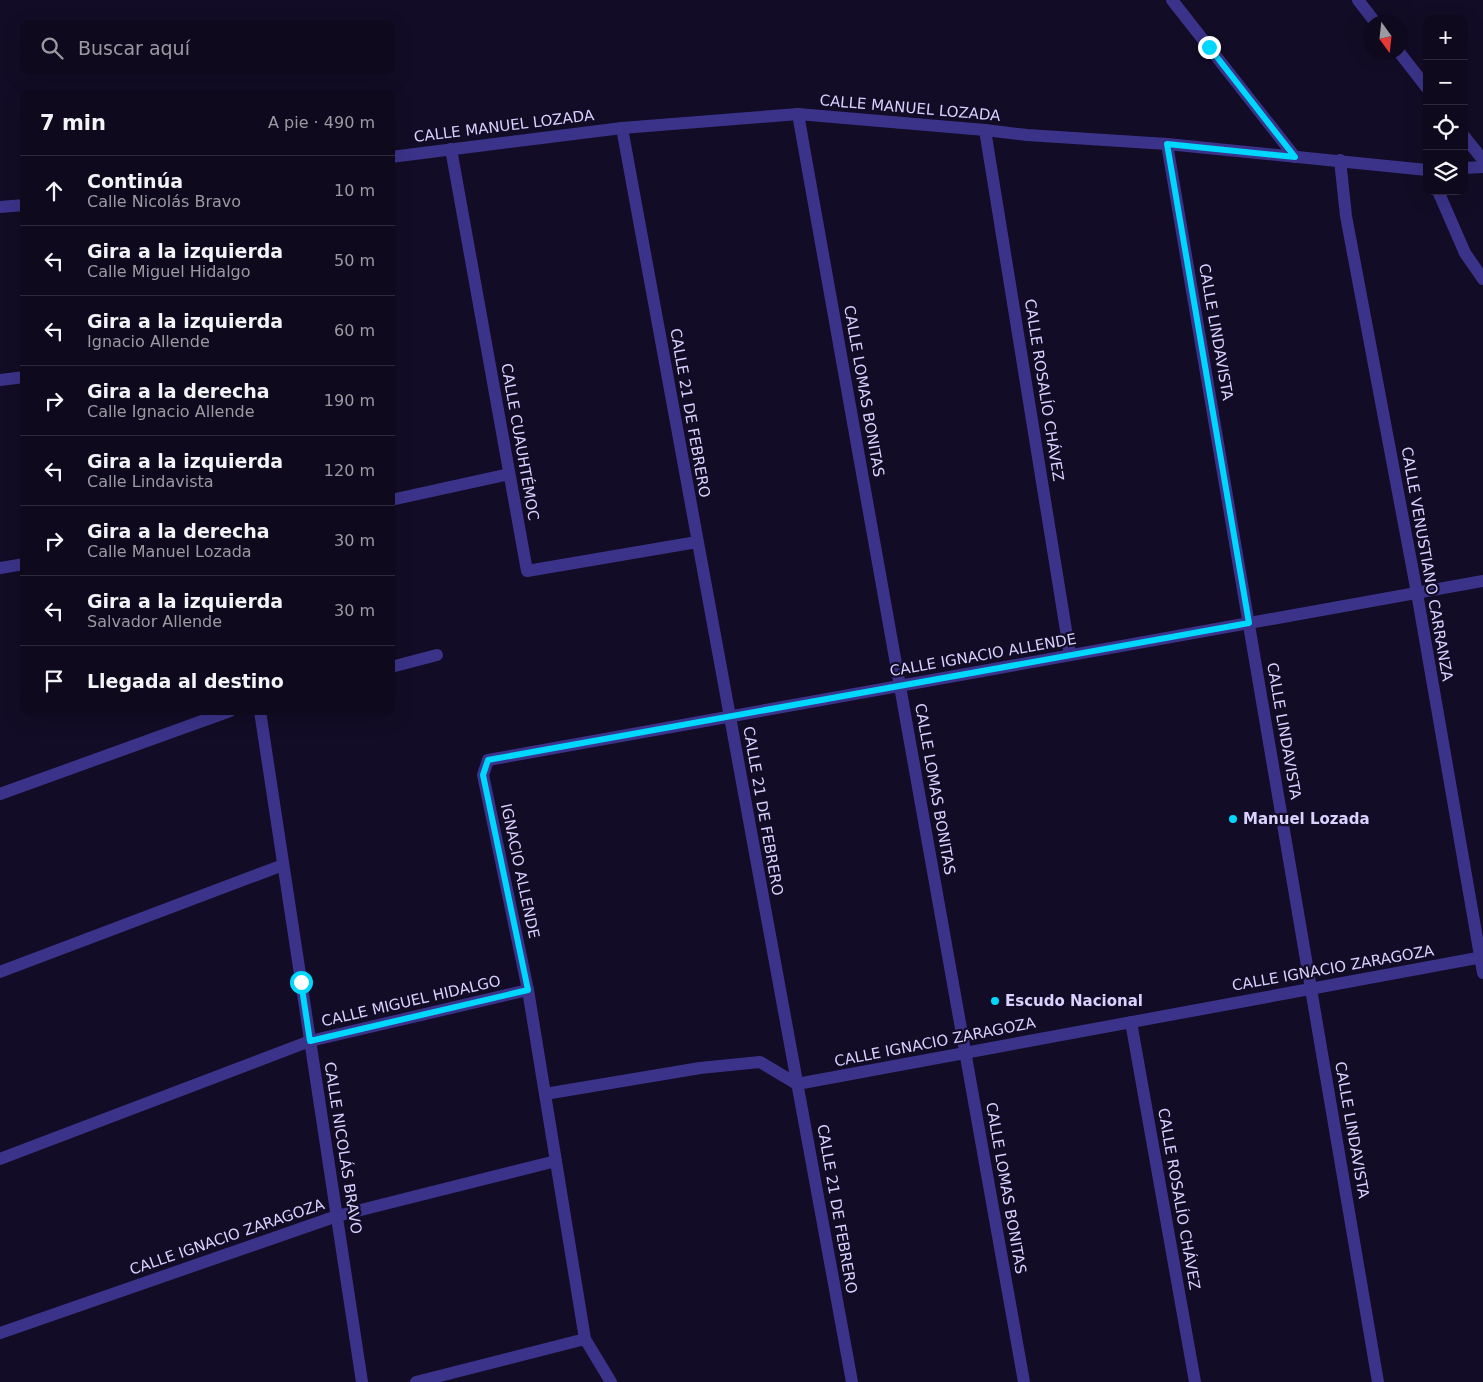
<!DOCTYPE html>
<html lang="es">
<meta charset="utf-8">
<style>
body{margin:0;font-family:"DejaVu Sans",sans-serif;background:#1c1729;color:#f1f3f6}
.controls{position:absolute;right:15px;top:15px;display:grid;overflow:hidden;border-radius:10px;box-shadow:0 5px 20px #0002}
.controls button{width:45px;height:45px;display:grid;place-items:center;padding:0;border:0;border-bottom:1px solid #2e2a3b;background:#0e091c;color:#f1f3f6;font:25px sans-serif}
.compass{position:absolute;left:1363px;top:15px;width:45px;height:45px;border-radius:50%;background:#0e091c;box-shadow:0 5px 20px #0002;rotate:165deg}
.stop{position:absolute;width:15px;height:15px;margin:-11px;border:4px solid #00d7fd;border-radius:50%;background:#fff}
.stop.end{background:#00d7fd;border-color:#fff;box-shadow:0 1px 5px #0008}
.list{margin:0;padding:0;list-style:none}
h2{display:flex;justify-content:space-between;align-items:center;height:65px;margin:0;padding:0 20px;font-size:21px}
h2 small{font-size:16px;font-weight:400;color:#9b9aa3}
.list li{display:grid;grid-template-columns:32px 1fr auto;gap:15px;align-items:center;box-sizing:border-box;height:70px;padding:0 20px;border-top:1px solid #2e2a3b}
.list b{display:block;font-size:19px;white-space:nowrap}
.list p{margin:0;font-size:16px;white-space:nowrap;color:#9b9aa3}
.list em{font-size:16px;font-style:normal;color:#9b9aa3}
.icon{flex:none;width:28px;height:28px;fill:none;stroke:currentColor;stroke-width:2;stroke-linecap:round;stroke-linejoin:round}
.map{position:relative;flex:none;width:1483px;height:1382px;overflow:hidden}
.search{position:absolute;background:#0e091c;box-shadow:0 5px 20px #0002;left:20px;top:20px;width:375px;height:55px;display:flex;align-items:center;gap:12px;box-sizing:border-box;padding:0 18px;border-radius:10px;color:#9b9aa3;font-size:19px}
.panel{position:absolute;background:#0e091c;box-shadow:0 5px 20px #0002;left:20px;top:90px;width:375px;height:625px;border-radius:10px}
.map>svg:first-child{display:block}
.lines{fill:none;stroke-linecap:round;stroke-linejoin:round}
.street{stroke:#3b3389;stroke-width:12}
.route{stroke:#00d7fd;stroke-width:6}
.poi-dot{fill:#00d7fd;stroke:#120c26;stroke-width:2}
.labels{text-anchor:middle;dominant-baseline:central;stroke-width:4.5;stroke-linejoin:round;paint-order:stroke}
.street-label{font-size:15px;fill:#d9d2ff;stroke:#120c26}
.poi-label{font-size:15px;font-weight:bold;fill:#d9d2ff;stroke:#120c26;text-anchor:start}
</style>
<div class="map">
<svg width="1483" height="1382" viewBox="0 0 1483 1382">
<rect width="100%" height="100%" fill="#120c26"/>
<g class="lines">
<g class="street">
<polyline points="1172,0 1295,157"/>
<polyline points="1358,0 1375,22"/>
<polyline points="1399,52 1427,88"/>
<polyline points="798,114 1024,1382"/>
<polyline points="622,128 852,1382"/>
<polyline points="985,130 1070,655"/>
<polyline points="1464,136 1483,160"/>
<polyline points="1167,144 1378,1382"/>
<polyline points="451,149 527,571 697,542"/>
<polyline points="391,157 622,128 798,114 985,130 1027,135 1167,144 1427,170"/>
<polyline points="1340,160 1346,216 1417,593 1483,973"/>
<polyline points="1464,168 1483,167"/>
<polyline points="1438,191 1465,253 1483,279"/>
<polyline points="0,207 24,205"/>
<polyline points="0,380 24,377"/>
<polyline points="391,500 509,474"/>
<polyline points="0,568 24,564"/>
<polyline points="391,667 437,655"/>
<polyline points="260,711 362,1382"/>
<polyline points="0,794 230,711"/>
<polyline points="0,972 283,865"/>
<polyline points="528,990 483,775 488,760 1483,581"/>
<polyline points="1131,1022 1195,1382"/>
<polyline points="545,1094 700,1068 760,1062 797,1084 1483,957"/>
<polyline points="0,1159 310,1041 528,990 585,1339"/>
<polyline points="0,1333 337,1216 556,1161"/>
<polyline points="416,1382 585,1339 611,1382"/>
</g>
</g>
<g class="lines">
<polyline class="route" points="301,982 310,1041 528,990 483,775 488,760 1249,623 1167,144 1295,157 1209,47"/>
</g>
<g class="poi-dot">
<circle cx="1233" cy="819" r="5"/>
<circle cx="995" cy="1001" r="5"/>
</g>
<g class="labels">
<g class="street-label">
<text transform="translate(910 108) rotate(5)">CALLE MANUEL LOZADA</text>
<text transform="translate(504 126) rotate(-7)">CALLE MANUEL LOZADA</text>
<text transform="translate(1216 332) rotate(80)">CALLE LINDAVISTA</text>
<text transform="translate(1044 390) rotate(81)">CALLE ROSALÍO CHÁVEZ</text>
<text transform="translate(864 391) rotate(80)">CALLE LOMAS BONITAS</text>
<text transform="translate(690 413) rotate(80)">CALLE 21 DE FEBRERO</text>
<text transform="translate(520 442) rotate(80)">CALLE CUAUHTÉMOC</text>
<text transform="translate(1427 564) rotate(80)">CALLE VENUSTIANO CARRANZA</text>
<text transform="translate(983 655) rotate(-10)">CALLE IGNACIO ALLENDE</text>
<text transform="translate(1284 731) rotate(80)">CALLE LINDAVISTA</text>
<text transform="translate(935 789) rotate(80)">CALLE LOMAS BONITAS</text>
<text transform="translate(763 811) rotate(80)">CALLE 21 DE FEBRERO</text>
<text transform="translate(520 871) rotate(78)">IGNACIO ALLENDE</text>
<text transform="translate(1333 968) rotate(-10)">CALLE IGNACIO ZARAGOZA</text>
<text transform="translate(411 1001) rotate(-13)">CALLE MIGUEL HIDALGO</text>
<text transform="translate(935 1042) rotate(-11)">CALLE IGNACIO ZARAGOZA</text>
<text transform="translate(1352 1130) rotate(80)">CALLE LINDAVISTA</text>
<text transform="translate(343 1148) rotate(81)">CALLE NICOLÁS BRAVO</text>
<text transform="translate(1006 1188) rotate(80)">CALLE LOMAS BONITAS</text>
<text transform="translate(1179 1199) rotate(80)">CALLE ROSALÍO CHÁVEZ</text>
<text transform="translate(837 1209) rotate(80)">CALLE 21 DE FEBRERO</text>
<text transform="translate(227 1237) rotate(-19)">CALLE IGNACIO ZARAGOZA</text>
</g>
<g class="poi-label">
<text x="1243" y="819">Manuel Lozada</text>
<text x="1005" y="1001">Escudo Nacional</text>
</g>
</g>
</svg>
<div class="controls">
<button>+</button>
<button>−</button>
<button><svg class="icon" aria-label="locate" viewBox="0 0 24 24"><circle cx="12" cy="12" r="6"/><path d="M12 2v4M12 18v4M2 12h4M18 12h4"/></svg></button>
<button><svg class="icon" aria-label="layers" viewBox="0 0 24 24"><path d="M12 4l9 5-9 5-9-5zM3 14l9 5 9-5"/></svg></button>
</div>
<svg class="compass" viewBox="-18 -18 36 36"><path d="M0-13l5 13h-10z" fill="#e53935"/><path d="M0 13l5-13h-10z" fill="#9b9aa3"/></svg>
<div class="stop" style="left:301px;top:982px"></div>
<div class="stop end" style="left:1209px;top:47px"></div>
<div class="search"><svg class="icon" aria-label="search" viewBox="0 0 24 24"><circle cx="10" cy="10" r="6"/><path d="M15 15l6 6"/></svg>Buscar aquí</div>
<section class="panel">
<h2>7 min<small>A pie · 490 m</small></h2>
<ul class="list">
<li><svg class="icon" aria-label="ahead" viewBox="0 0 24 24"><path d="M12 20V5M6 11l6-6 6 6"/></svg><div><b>Continúa</b><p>Calle Nicolás Bravo</p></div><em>10 m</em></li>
<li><svg class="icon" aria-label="left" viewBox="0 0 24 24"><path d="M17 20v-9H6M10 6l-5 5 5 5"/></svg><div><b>Gira a la izquierda</b><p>Calle Miguel Hidalgo</p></div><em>50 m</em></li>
<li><svg class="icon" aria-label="left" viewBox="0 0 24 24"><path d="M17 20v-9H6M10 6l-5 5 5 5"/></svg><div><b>Gira a la izquierda</b><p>Ignacio Allende</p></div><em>60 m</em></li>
<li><svg class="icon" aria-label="right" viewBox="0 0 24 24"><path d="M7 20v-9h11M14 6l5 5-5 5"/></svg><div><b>Gira a la derecha</b><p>Calle Ignacio Allende</p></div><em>190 m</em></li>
<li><svg class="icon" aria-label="left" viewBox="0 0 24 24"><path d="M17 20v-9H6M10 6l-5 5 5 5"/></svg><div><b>Gira a la izquierda</b><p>Calle Lindavista</p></div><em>120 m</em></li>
<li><svg class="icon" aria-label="right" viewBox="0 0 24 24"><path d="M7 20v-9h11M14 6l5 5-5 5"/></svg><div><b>Gira a la derecha</b><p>Calle Manuel Lozada</p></div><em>30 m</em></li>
<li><svg class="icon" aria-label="left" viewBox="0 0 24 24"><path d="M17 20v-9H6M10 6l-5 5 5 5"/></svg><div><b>Gira a la izquierda</b><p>Salvador Allende</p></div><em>30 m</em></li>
<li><svg class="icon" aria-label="arrive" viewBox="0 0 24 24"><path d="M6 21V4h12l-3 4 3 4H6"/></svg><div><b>Llegada al destino</b></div></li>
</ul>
</section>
</div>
